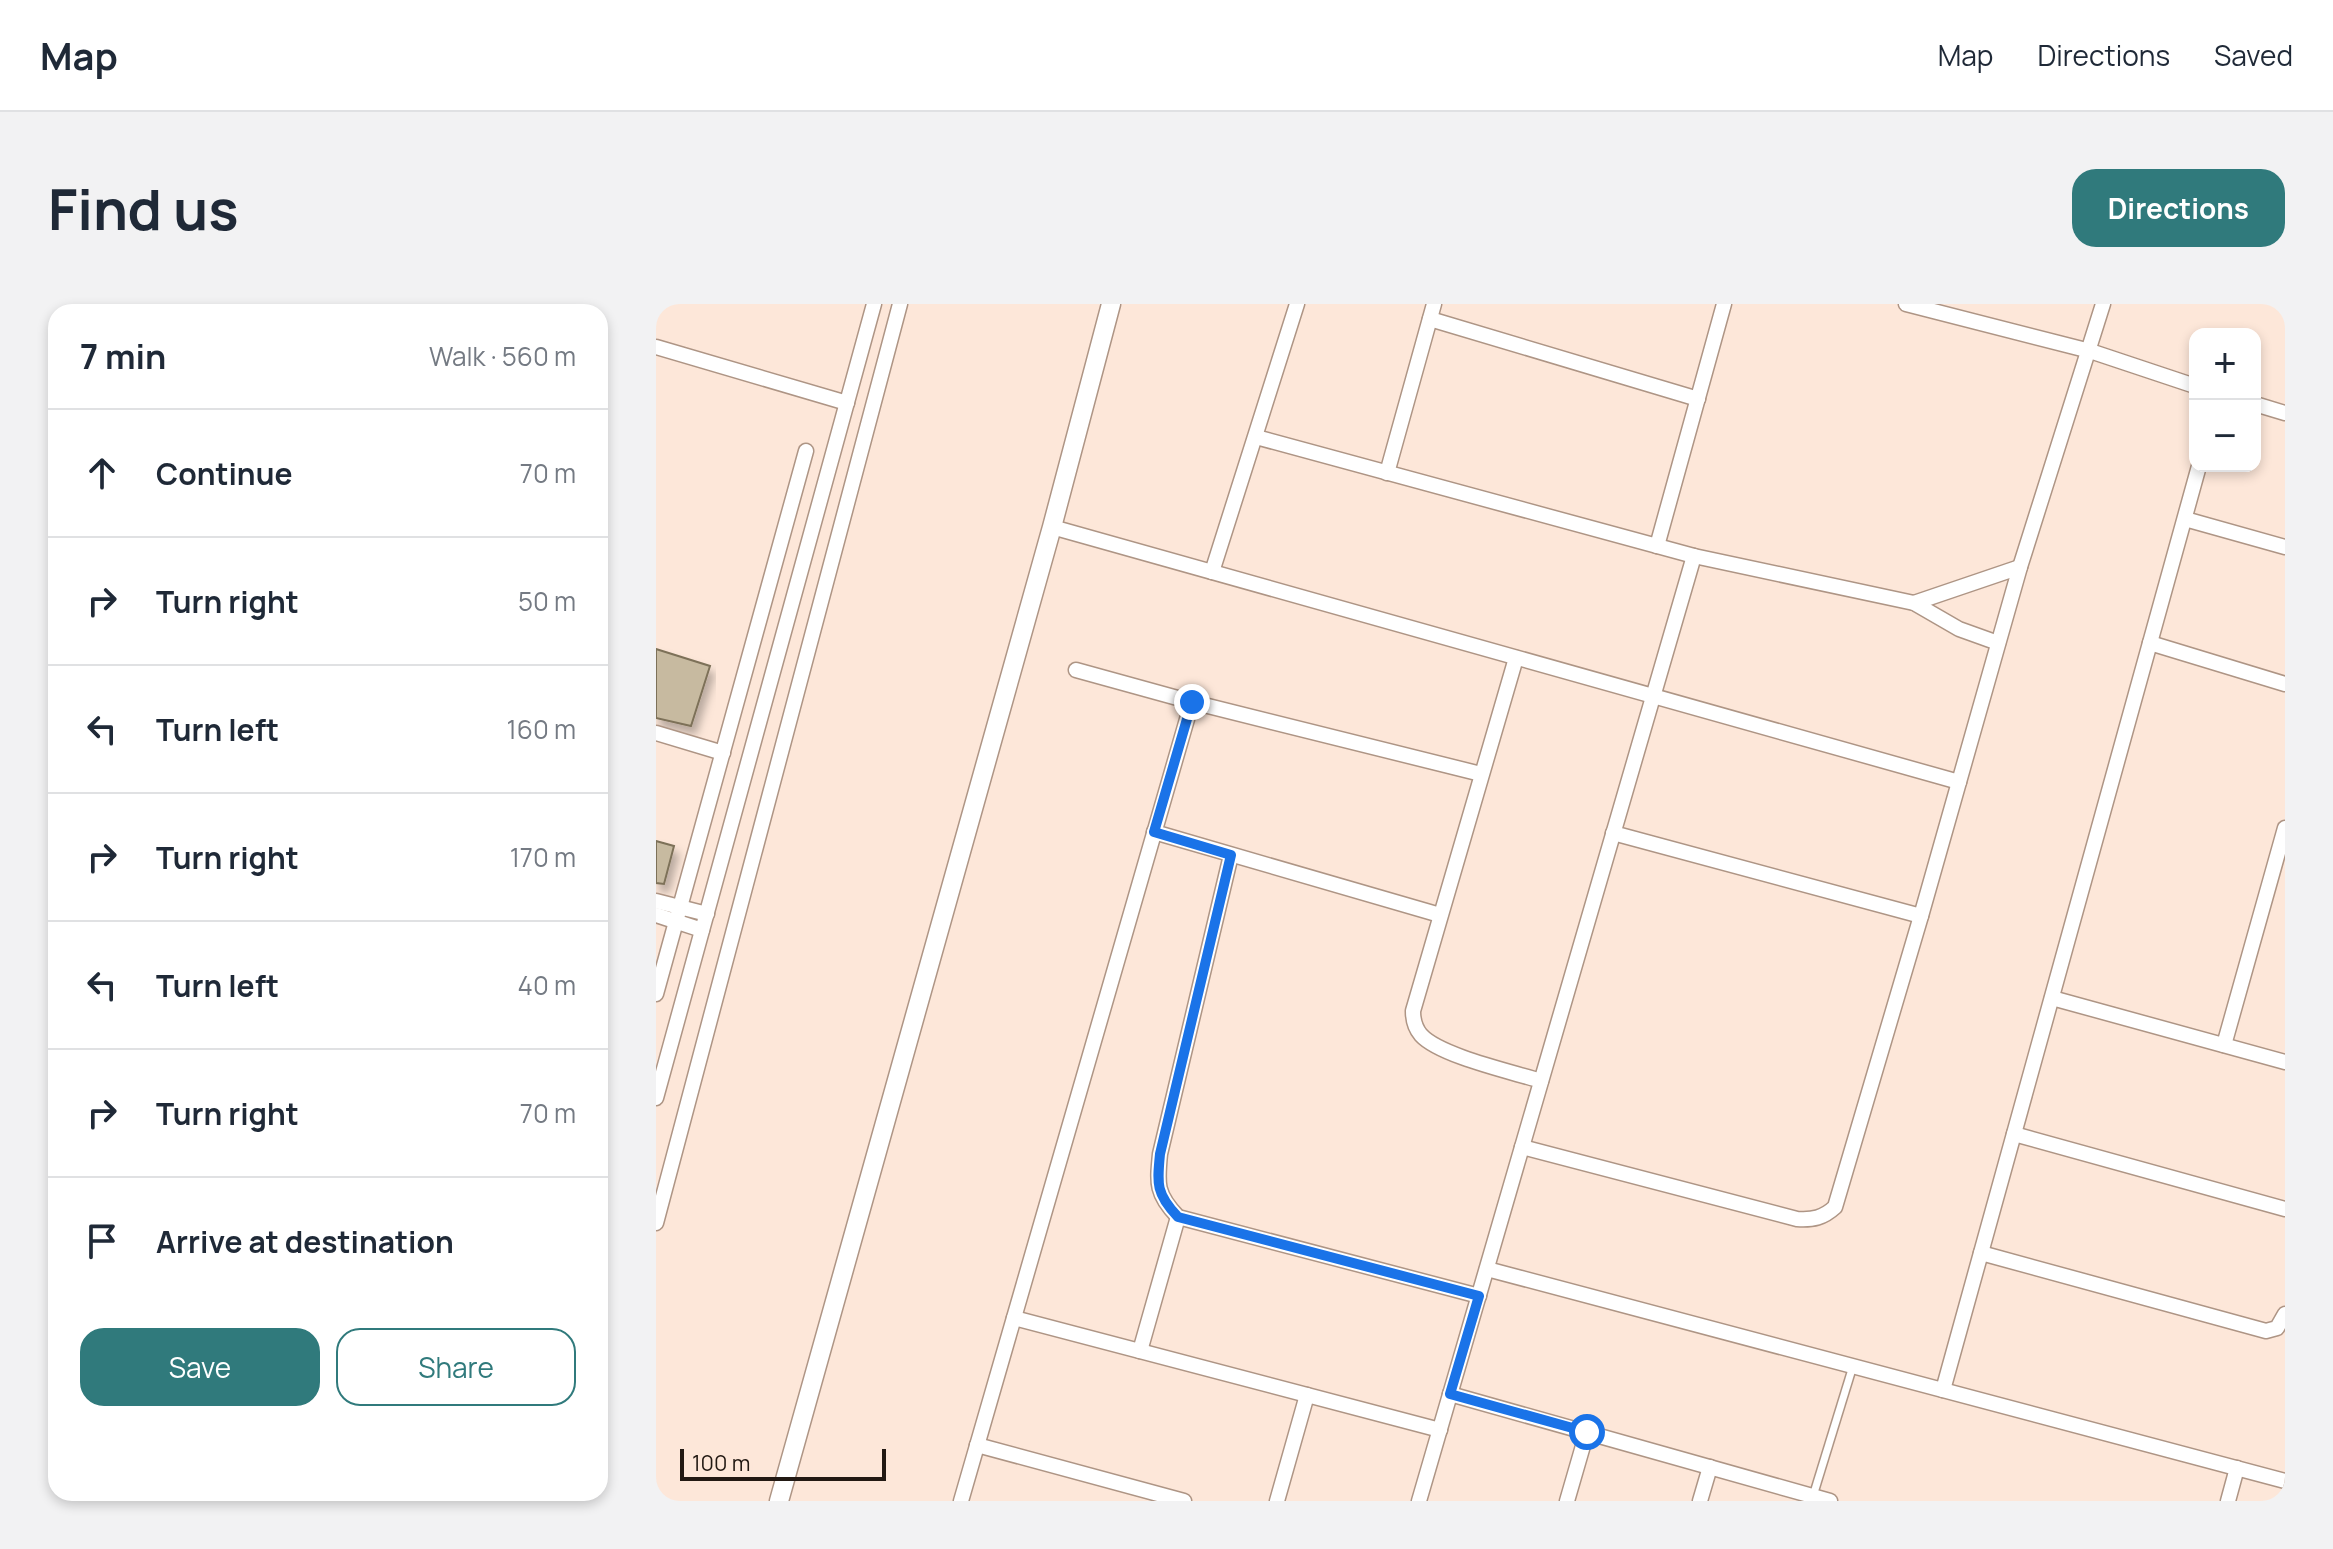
<!DOCTYPE html>
<meta charset="utf-8">
<style>
body{margin:0;font-family:Manrope,sans-serif;background:#f2f2f3;color:#1f2937}
.controls{position:absolute;right:24px;top:24px;display:grid;overflow:hidden;border-radius:16px;box-shadow:0 4px 12px #0003}
.controls button{width:72px;height:72px;display:grid;place-items:center;padding:0;border:0;border-bottom:2px solid #e0e1e3;background:#fff;color:#1f2937;font:40px sans-serif}
.scale{position:absolute;left:24px;bottom:20px;width:206px;box-sizing:border-box;padding-left:8px;border:4px solid #221913;border-top:0;font-size:22px;line-height:28px;white-space:nowrap;color:#221913;-webkit-text-stroke:6px #fde7d9;paint-order:stroke}
.stop{position:absolute;width:24px;height:24px;margin:-18px;border:6px solid #1a73e8;border-radius:50%;background:#fff}
.stop.end{background:#1a73e8;border-color:#fff;box-shadow:0 2px 8px #0008}
.list{margin:0;padding:0;list-style:none}
h2{display:flex;justify-content:space-between;align-items:center;height:104px;margin:0;padding:0 32px;font-size:34px}
h2 small{font-size:26px;font-weight:400;color:#747a83}
.list li{display:grid;grid-template-columns:52px 1fr auto;gap:24px;align-items:center;box-sizing:border-box;height:128px;padding:0 32px;border-top:2px solid #e0e1e3}
.list b{display:block;font-size:30px;white-space:nowrap}
.list em{font-size:26px;font-style:normal;color:#747a83}
.actions{display:flex;gap:16px;padding:24px 32px}
.actions a{flex:1;padding:18px 0;border:2px solid #307a7c;border-radius:24px;text-align:center;font-size:28px;color:#307a7c}
.actions .main{background:#307a7c;color:#fff}
.icon{flex:none;width:44px;height:44px;fill:none;stroke:currentColor;stroke-width:2;stroke-linecap:round;stroke-linejoin:round}
.map{position:relative;flex:none;width:1629px;height:1197px;overflow:hidden;border-radius:24px}
header{display:flex;align-items:center;gap:48px;box-sizing:border-box;height:112px;padding:0 40px;background:#fff;border-bottom:2px solid #e0e1e3}
header strong{font-size:38px}
nav{display:flex;gap:44px;margin-inline-start:auto;font-size:28px}
.intro{display:flex;align-items:center;justify-content:space-between;box-sizing:border-box;height:192px;padding:0 48px}
h1{margin:0;font-size:56px}
.button{padding:20px 36px;border-radius:24px;background:#307a7c;color:#fff;font-size:28px;font-weight:700}
main{display:flex;gap:48px;padding:0 48px}
aside{flex:1;background:#fff;border-radius:24px;box-shadow:0 4px 12px #0003}
.map>svg:first-child{display:block}
.building{fill:#c7baa0;stroke:#7d7159;stroke-width:2;filter:url(#shadow)}
.lines{fill:none;stroke-linecap:round;stroke-linejoin:round}
.service-casing{stroke:#ae9585;stroke-width:10}
.minor-casing{stroke:#ae9585;stroke-width:17}
.tertiary-casing{stroke:#ae9585;stroke-width:21}
.service{stroke:#fff;stroke-width:7}
.minor{stroke:#fff;stroke-width:14}
.tertiary{stroke:#fff;stroke-width:18}
.route{stroke:#1a73e8;stroke-width:10}
</style>
<header>
<strong>Map</strong>
<nav><a>Map</a><a>Directions</a><a>Saved</a></nav>
</header>
<div class="intro"><h1>Find us</h1><a class="button">Directions</a></div>
<main>
<aside>
<h2>7 min<small>Walk · 560 m</small></h2>
<ul class="list">
<li><svg class="icon" aria-label="ahead" viewBox="0 0 24 24"><path d="M12 20V5M6 11l6-6 6 6"/></svg><div><b>Continue</b></div><em>70 m</em></li>
<li><svg class="icon" aria-label="right" viewBox="0 0 24 24"><path d="M7 20v-9h11M14 6l5 5-5 5"/></svg><div><b>Turn right</b></div><em>50 m</em></li>
<li><svg class="icon" aria-label="left" viewBox="0 0 24 24"><path d="M17 20v-9H6M10 6l-5 5 5 5"/></svg><div><b>Turn left</b></div><em>160 m</em></li>
<li><svg class="icon" aria-label="right" viewBox="0 0 24 24"><path d="M7 20v-9h11M14 6l5 5-5 5"/></svg><div><b>Turn right</b></div><em>170 m</em></li>
<li><svg class="icon" aria-label="left" viewBox="0 0 24 24"><path d="M17 20v-9H6M10 6l-5 5 5 5"/></svg><div><b>Turn left</b></div><em>40 m</em></li>
<li><svg class="icon" aria-label="right" viewBox="0 0 24 24"><path d="M7 20v-9h11M14 6l5 5-5 5"/></svg><div><b>Turn right</b></div><em>70 m</em></li>
<li><svg class="icon" aria-label="arrive" viewBox="0 0 24 24"><path d="M6 21V4h12l-3 4 3 4H6"/></svg><div><b>Arrive at destination</b></div></li>
</ul>
<div class="actions"><a class="main">Save</a><a>Share</a></div>
</aside>
<div class="map">
<svg width="1629" height="1197" viewBox="0 0 1629 1197">
<defs>
<filter id="shadow"><feDropShadow dx="4.5" dy="8" stdDeviation="4" flood-color="#0004"/></filter>
</defs>
<rect width="100%" height="100%" fill="#fde7d9"/>
<g class="building">
<polygon points="0,345 54,362 35,422 0,414"/>
<polygon points="0,537 18,542 8,580 0,579"/>
</g>
<g class="lines">
<defs>
<polyline id="service" points="1157,1192 1197,1062"/>
<g id="minor">
<polyline points="1250,0 1434,47 1539,82"/>
<polyline points="774,15 1042,95"/>
<polyline points="0,43 191,99"/>
<polyline points="1599,100 1629,109"/>
<polyline points="600,133 1038,252 1258,299 1303,325 1342,339"/>
<polyline points="731,169 778,0"/>
<polyline points="1529,215 1629,243"/>
<polyline points="396,223 1303,478"/>
<polyline points="1001,242 1068,0"/>
<polyline points="556,268 641,0"/>
<polyline points="1258,299 1364,263"/>
<polyline points="1494,339 1629,380"/>
<path d="M860,354L757,707C757,716 759,724 765,731C784,752 857,768 885,777"/>
<polyline points="420,366 536,398 825,470"/>
<polyline points="0,429 67,449"/>
<polyline points="498,528 784,611"/>
<polyline points="957,529 1265,612"/>
<path d="M575,551L504,850C501,880 500,890 522,913L823,992"/>
<polyline points="0,597 51,610"/>
<polyline points="0,611 46,626"/>
<polyline points="0,690 150,147"/>
<polyline points="1396,694 1629,758"/>
<polyline points="1568,741 1629,524"/>
<polyline points="0,794 218,0"/>
<polyline points="1358,830 1629,905"/>
<path d="M866,843L1141,915C1157,916 1167,914 1179,903L1265,612L1364,263L1447,0"/>
<polyline points="0,919 244,0"/>
<polyline points="1325,949 1610,1027 1621,1024 1629,1010"/>
<polyline points="831,965 1629,1177"/>
<polyline points="358,1014 784,1126"/>
<polyline points="484,1047 522,913"/>
<polyline points="1287,1086 1543,162"/>
<polyline points="794,1090 1174,1197"/>
<polyline points="321,1141 528,1197"/>
<polyline points="305,1197 536,398"/>
<polyline points="621,1197 651,1091"/>
<polyline points="763,1197 1038,252"/>
<polyline points="911,1197 931,1128"/>
<polyline points="1044,1197 1054,1163"/>
<polyline points="1572,1197 1581,1164"/>
</g>
<polyline id="tertiary" points="123,1197 396,223 455,0"/>
</defs>
<use href="#service" class="service-casing"/>
<use href="#minor" class="minor-casing"/>
<use href="#tertiary" class="tertiary-casing"/>
<use href="#service" class="service"/>
<use href="#minor" class="minor"/>
<use href="#tertiary" class="tertiary"/>
</g>
<g class="lines">
<path class="route" d="M536,398L498,528L575,551L504,850C501,880 500,890 522,913L823,992L794,1090L931,1128"/>
</g>
</svg>
<div class="controls">
<button>+</button>
<button>−</button>
</div>
<div class="scale">100 m</div>
<div class="stop" style="left:931px;top:1128px"></div>
<div class="stop end" style="left:536px;top:398px"></div>
</div>
</main>
